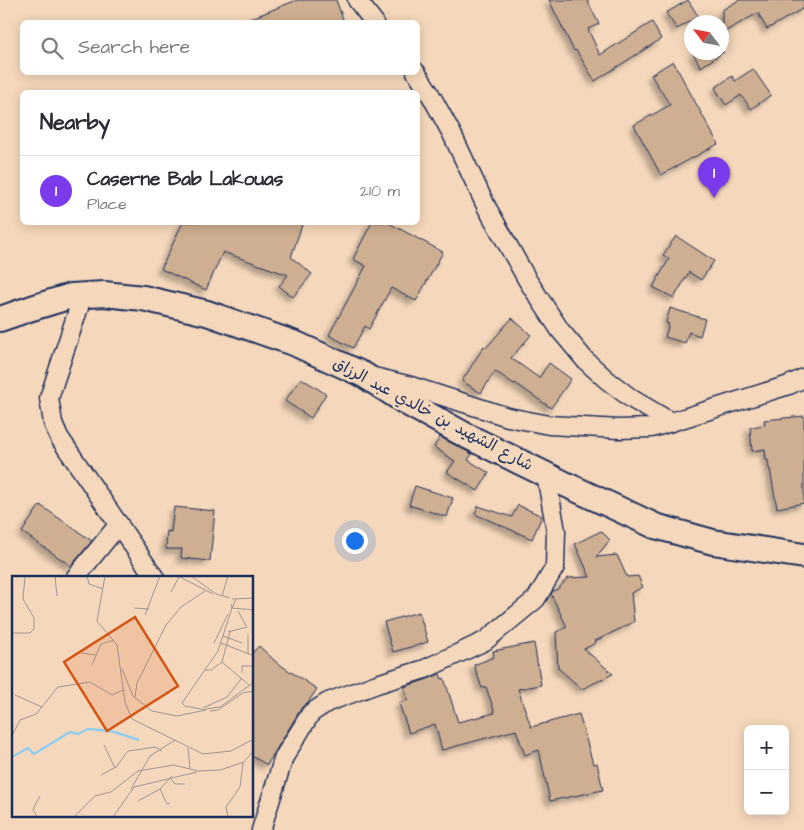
<!DOCTYPE html>
<meta charset="utf-8">
<style>
body{margin:0;font-family:"Architects Daughter","Playpen Sans Arabic",sans-serif;background:#f7f7f7;color:#2b2b33}
.controls{position:absolute;right:15px;bottom:15px;display:grid;overflow:hidden;border-radius:8px;box-shadow:0 2px 12px #0003}
.controls button{width:45px;height:45px;display:grid;place-items:center;padding:0;border:0;border-bottom:1px solid #e1e1e2;background:#fff;color:#2b2b33;font:25px sans-serif}
.compass{position:absolute;left:684px;top:15px;width:45px;height:45px;border-radius:50%;background:#fff;box-shadow:0 2px 12px #0003;rotate:302deg}
.you{position:absolute;left:354px;top:540px;width:18px;height:18px;margin:-12px;border:4px solid #fff;border-radius:50%;background:#1a73e8;box-shadow:0 0 0 8px #1a73e833}
.badge{display:grid;place-items:center;width:32px;height:32px;border-radius:50%;background:#7c3aed;color:#fff;font-size:16px;font-weight:700}
.pin{position:absolute;translate:-50% -41px;filter:drop-shadow(0 1px 2px #0008)}
.pin::after{content:'';position:absolute;top:26px;width:18px;height:15px;background:inherit;clip-path:polygon(0 0,100% 0,50% 100%)}
.list{margin:0;padding:0;list-style:none}
h2{display:flex;justify-content:space-between;align-items:center;height:65px;margin:0;padding:0 20px;font-size:21px}
h2 small{font-size:16px;font-weight:400;color:#7c7c81}
.list li{display:grid;grid-template-columns:32px 1fr auto;gap:15px;align-items:center;box-sizing:border-box;height:70px;padding:0 20px;border-top:1px solid #e1e1e2}
.list b{display:block;font-size:19px;white-space:nowrap}
.list p{margin:0;font-size:16px;white-space:nowrap;color:#7c7c81}
.list em{font-size:16px;font-style:normal;color:#7c7c81}
.icon{flex:none;width:28px;height:28px;fill:none;stroke:currentColor;stroke-width:2;stroke-linecap:round;stroke-linejoin:round}
.map{position:relative;flex:none;width:804px;height:830px;overflow:hidden}
.search{position:absolute;background:#fff;box-shadow:0 2px 12px #0003;left:20px;top:20px;width:400px;height:55px;display:flex;align-items:center;gap:12px;box-sizing:border-box;padding:0 18px;border-radius:8px;color:#7c7c81;font-size:19px}
.panel{position:absolute;background:#fff;box-shadow:0 2px 12px #0003;left:20px;top:90px;width:400px;height:135px;border-radius:8px}
.map>svg:first-child{display:block}
.building{fill:#cfaf91;stroke:#1b2f5e;filter:url(#shadow)}
.lines{fill:none;stroke-linecap:round;stroke-linejoin:round}
.street-casing{stroke:#1b2f5e;stroke-width:21}
.secondary-casing{stroke:#1b2f5e;stroke-width:28}
.street{stroke:#f5d8bb;stroke-width:18}
.secondary{stroke:#f5d8bb;stroke-width:24}
.labels{text-anchor:middle;dominant-baseline:central;stroke-width:5;stroke-linejoin:round;paint-order:stroke}
.street-label{font-size:16px;fill:#1b2f5e;stroke:#f5d8bb}
.inset-river{fill:none;stroke:#91cdf1;stroke-width:2.5}
.inset-road{fill:none;stroke:#9e9496;stroke-width:1}
.view{fill:#d45514;fill-opacity:0.15;stroke:#d45514;stroke-width:2.5}
.inset-edge{fill:none;stroke:#1b2f5e;stroke-width:2.5}
</style>
<div class="map">
<svg width="804" height="830" viewBox="0 0 804 830">
<defs>
<filter id="shadow"><feDropShadow dx="-4.5" dy="4.5" stdDeviation="2.5" flood-color="#0004"/></filter>
</defs>
<rect width="100%" height="100%" fill="#f5d8bb"/>
<filter id="ink" filterUnits="userSpaceOnUse"><feTurbulence type="fractalNoise" baseFrequency=".02" numOctaves="2"/><feDisplacementMap in="SourceGraphic" scale="10" xChannelSelector="R" yChannelSelector="G"/><feConvolveMatrix kernelMatrix="1 2 1 2 8 2 1 2 1" color-interpolation-filters="sRGB"/></filter>
<g filter="url(#ink)">
<g class="building">
<polygon points="297,0 336,0 344,22 242,22"/>
<polygon points="549,0 587,0 599,24 588,29 600,55 652,22 661,39 595,81 576,50 574,51"/>
<polygon points="688,0 698,16 677,29 666,13"/>
<polygon points="739,0 804,0 804,8 767,29 758,13 722,33 722,10"/>
<polygon points="692,52 724,52 701,67"/>
<polygon points="673,61 718,144 661,175 634,125 670,105 651,75"/>
<polygon points="753,69 771,95 751,109 741,95 726,105 715,88 732,76 735,81"/>
<polygon points="183,222 303,222 291,257 312,274 293,297 279,286 288,275 223,252 206,290 161,269"/>
<polygon points="372,222 387,222 443,252 416,301 391,288 369,329 365,326 353,348 329,335 366,266 353,259"/>
<polygon points="676,236 714,261 701,280 689,272 674,298 653,287 669,259 663,255"/>
<polygon points="670,308 705,319 700,336 689,332 685,343 665,337 669,324 666,323"/>
<polygon points="512,318 531,335 511,358 539,378 549,363 571,379 551,408 515,383 514,384 495,371 481,393 462,381 484,346 486,348"/>
<polygon points="301,378 326,394 311,418 285,401"/>
<polygon points="804,416 804,503 777,508 770,469 769,469 768,460 766,460 765,449 752,451 750,427 765,425 764,420"/>
<polygon points="440,437 472,454 468,460 489,473 478,491 447,472 455,461 434,447"/>
<polygon points="415,486 453,498 447,517 409,505"/>
<polygon points="40,505 92,541 71,566 22,532"/>
<polygon points="518,505 542,516 532,539 475,514 478,506 512,517"/>
<polygon points="174,507 215,511 210,561 181,558 182,549 166,549 167,531 171,532"/>
<polygon points="601,531 610,540 596,557 617,555 627,577 638,576 643,587 631,593 634,622 595,641 596,643 584,649 613,674 582,689 558,668 556,632 567,627 551,594 553,591 558,589 568,578 590,577 575,544"/>
<polygon points="419,612 428,642 393,652 384,622"/>
<polygon points="534,643 541,685 518,689 531,727 579,714 593,764 597,763 603,790 550,801 539,750 525,755 516,730 442,750 435,724 409,733 399,703 408,700 404,687 428,679 440,674 442,679 444,678 458,722 495,713 486,687 482,688 474,665 494,657 493,651"/>
<polygon points="259,646 276,662 317,689 308,702 302,707 267,765 252,756 252,653"/>
</g>
<g class="lines">
<defs>
<g id="street">
<polyline points="357,0 374,22"/>
<polyline points="416,72 429,92 452,134 486,206 528,281 560,330 585,360 607,380 632,399 671,422"/>
<polyline points="83,295 49,398 53,423 59,437 155,578"/>
<polyline points="374,377 411,386 508,417 549,425 619,429 652,428 789,385 804,378"/>
<polyline points="75,578 119,524"/>
<polyline points="261,830 284,757 311,713 328,702 377,684 425,669 485,641 536,599 555,567 556,531 546,475"/>
</g>
<polyline id="secondary" points="0,319 32,308 71,296 104,294 143,298 207,313 296,344 364,375 407,403 465,435 567,485 655,526 713,542 804,556"/>
</defs>
<use href="#street" class="street-casing"/>
<use href="#secondary" class="secondary-casing"/>
<use href="#street" class="street"/>
<use href="#secondary" class="secondary"/>
</g>
</g>
<g class="labels">
<g class="street-label">
<text transform="translate(433 414) rotate(28)">شارع الشهيد بن خالدي عبد الرزاق</text>
</g>
</g>
<g transform="translate(12 576)">
<rect width="241" height="241" fill="#f5d8bb"/>
<path class="inset-river" d="M0,181L16,172L22,178L58,156L66,158L76,153L99,155L127,164"/>
<path class="inset-road" d="M43,0L45,20M75,0L77,8L91,13M93,0L85,45L105,69L113,126L120,143L191,178L219,175L242,163M166,0L201,18M179,0L204,18L218,22M159,16L167,1M210,20L216,0M220,23L242,22M224,23L220,32L242,34M122,32L137,33M226,35L235,51M133,39L148,0M216,56L235,51M0,57H18L22,53V42L11,23L13,0M236,59V78M211,60L230,67M202,67L216,38M209,67L242,80M69,77L84,79M210,86L218,56M80,89L89,68L102,64M110,93L121,120L140,135L165,140L194,134L173,130L170,127L206,75L220,32L219,28M193,94H199L210,86L237,109M230,97V90H242M3,119L30,131M123,121L125,107L154,49L169,31L193,15M191,132L215,121L230,102M194,133L208,131L242,106M198,135L206,134L231,117L242,115M0,160L8,144L24,138L46,111L78,106L100,119L111,114M92,169L103,192M176,172L178,192M89,199L104,191L116,175L143,171L150,175M159,203L163,208H173M119,213L138,180L163,164M148,213L155,228L158,227M126,225L148,213L160,200M25,241L21,233L28,220M62,241L83,220L99,216L126,195L162,189L186,195L208,194L232,186L242,174M101,241L122,211L185,196M216,241L214,231L228,211L231,187"/>
<path class="view" d="M123,41L166,110L95,155L52,86Z"/>
<rect width="241" height="241" class="inset-edge"/>
</g>
</svg>
<div class="controls">
<button>+</button>
<button>−</button>
</div>
<svg class="compass" viewBox="-18 -18 36 36"><path d="M0-13l5 13h-10z" fill="#e53935"/><path d="M0 13l5-13h-10z" fill="#7c7c81"/></svg>
<div class="you"></div>
<div class="pin badge" style="left:714px;top:198px">1</div>
<div class="search"><svg class="icon" aria-label="search" viewBox="0 0 24 24"><circle cx="10" cy="10" r="6"/><path d="M15 15l6 6"/></svg>Search here</div>
<section class="panel">
<h2>Nearby<small></small></h2>
<ul class="list">
<li><span class="badge">1</span><div><b>Caserne Bab Lakouas</b><p>Place</p></div><em>210 m</em></li>
</ul>
</section>
</div>
